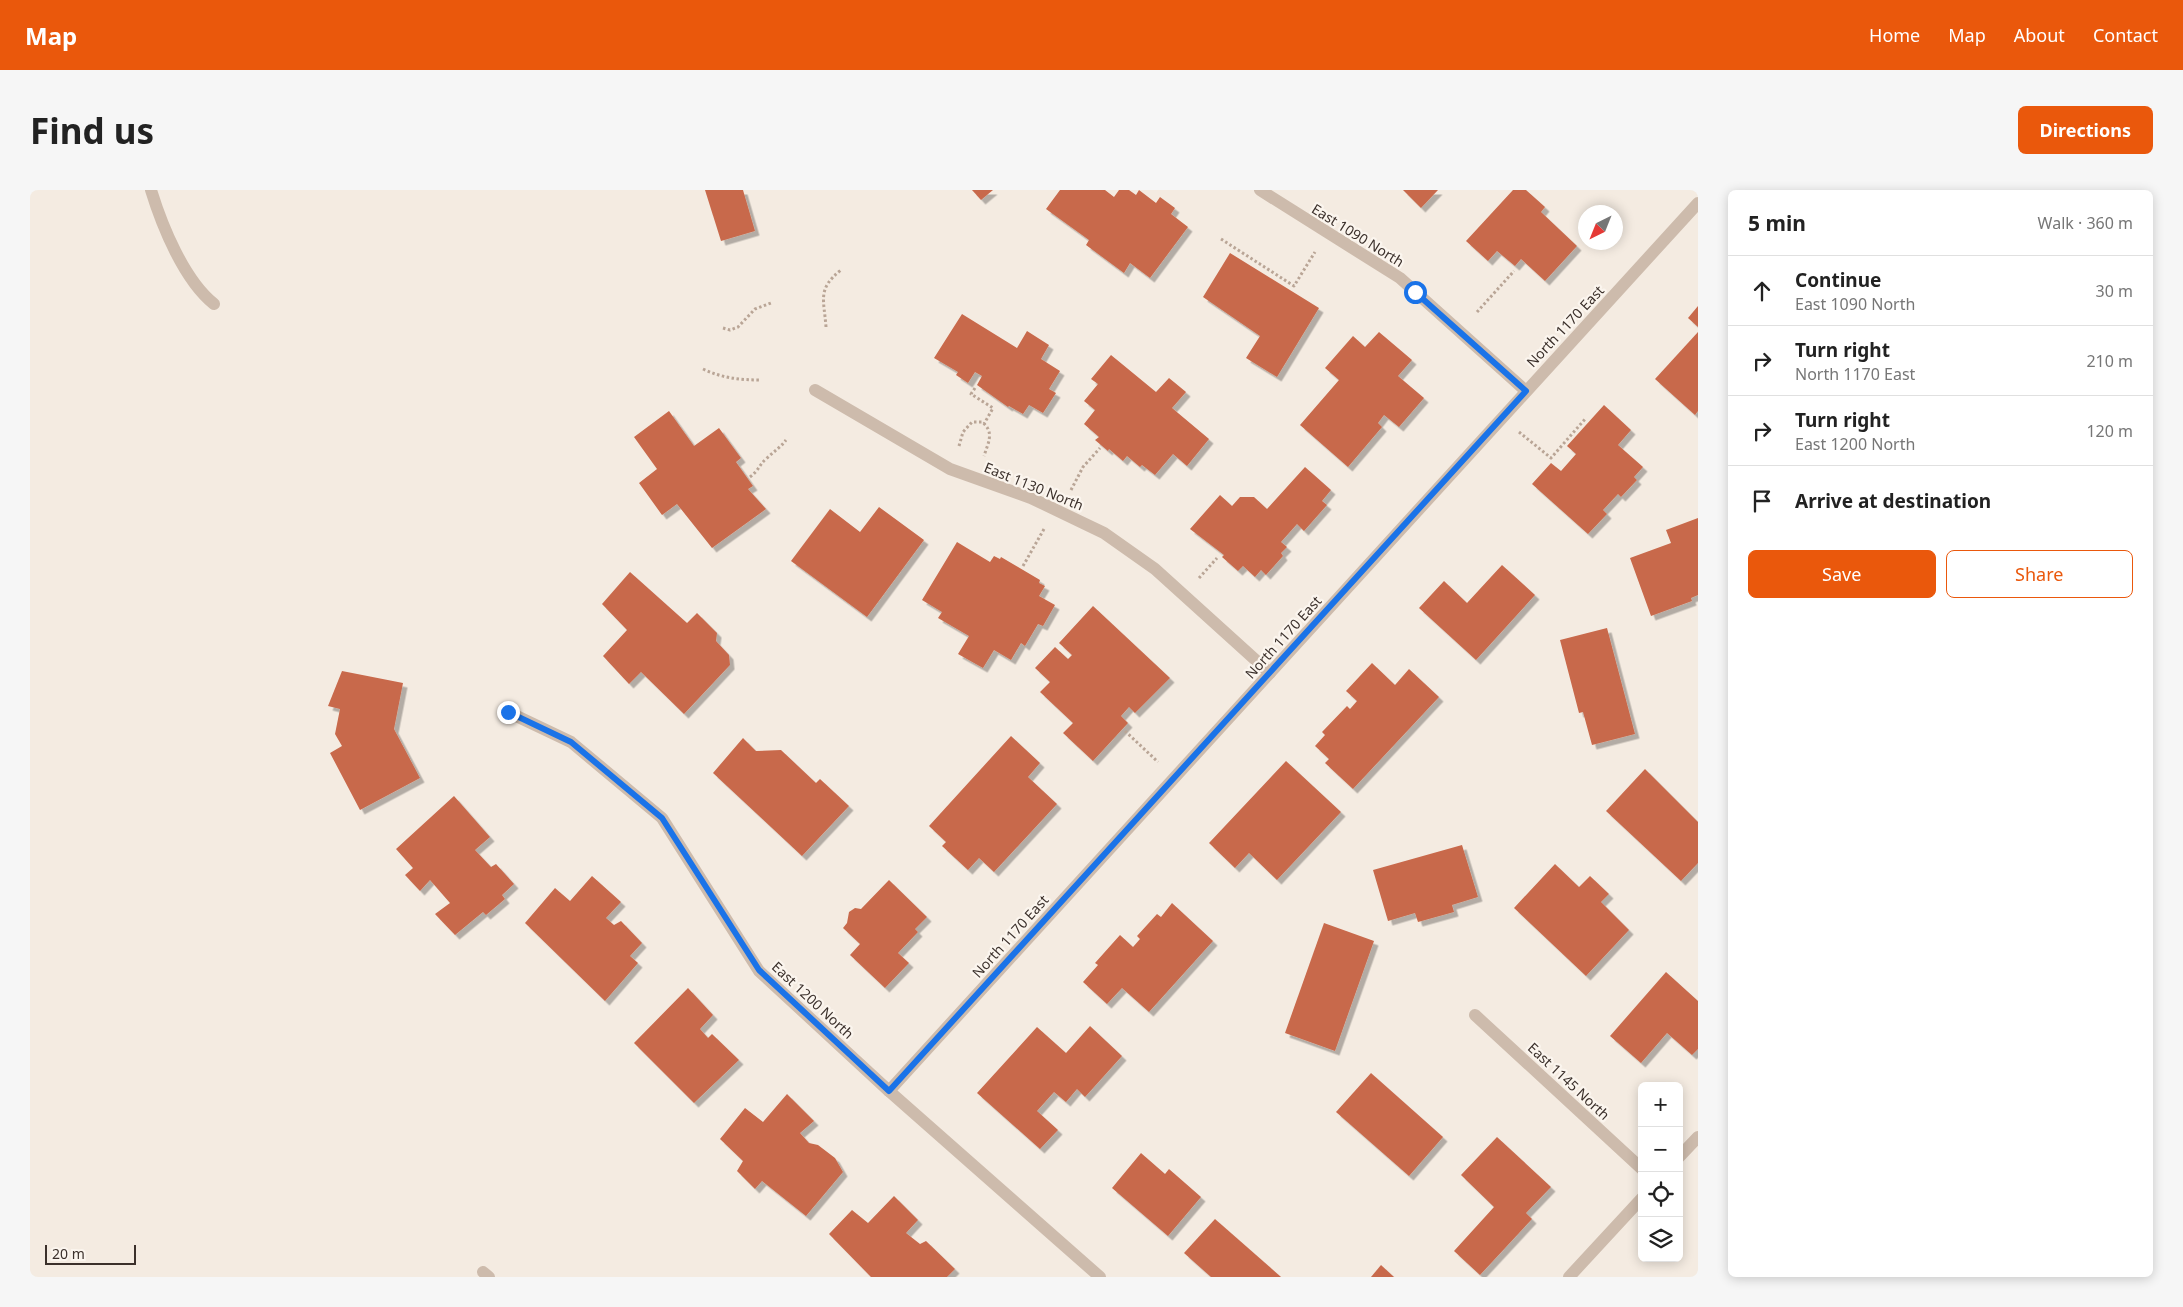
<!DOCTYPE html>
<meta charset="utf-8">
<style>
body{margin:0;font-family:"Noto Sans",sans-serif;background:#f6f6f6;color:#222}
.controls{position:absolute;right:15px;bottom:15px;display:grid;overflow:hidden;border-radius:8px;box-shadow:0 2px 12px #0003}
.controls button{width:45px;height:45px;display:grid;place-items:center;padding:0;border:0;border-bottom:1px solid #e0e0e0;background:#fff;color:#222;font:25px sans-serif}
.compass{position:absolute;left:1548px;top:15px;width:45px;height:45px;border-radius:50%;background:#fff;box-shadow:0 2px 12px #0003;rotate:223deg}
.scale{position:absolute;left:15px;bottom:12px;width:91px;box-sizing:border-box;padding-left:5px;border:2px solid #3b302b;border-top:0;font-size:14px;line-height:18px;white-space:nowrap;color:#3b302b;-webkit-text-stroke:4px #fbf5ee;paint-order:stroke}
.stop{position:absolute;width:15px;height:15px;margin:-11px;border:4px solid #1a73e8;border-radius:50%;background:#fff}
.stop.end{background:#1a73e8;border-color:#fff;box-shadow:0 1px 5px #0008}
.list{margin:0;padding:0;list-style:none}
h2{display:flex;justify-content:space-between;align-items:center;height:65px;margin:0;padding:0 20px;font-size:21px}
h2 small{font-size:16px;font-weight:400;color:#767676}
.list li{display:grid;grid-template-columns:32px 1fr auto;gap:15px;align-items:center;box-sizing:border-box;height:70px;padding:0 20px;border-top:1px solid #e0e0e0}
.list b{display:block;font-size:19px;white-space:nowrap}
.list p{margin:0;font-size:16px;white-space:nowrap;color:#767676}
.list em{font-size:16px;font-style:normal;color:#767676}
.actions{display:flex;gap:10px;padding:15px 20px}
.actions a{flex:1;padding:11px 0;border:1px solid #ea580c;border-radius:8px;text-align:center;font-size:18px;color:#ea580c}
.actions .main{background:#ea580c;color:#fff}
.icon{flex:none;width:28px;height:28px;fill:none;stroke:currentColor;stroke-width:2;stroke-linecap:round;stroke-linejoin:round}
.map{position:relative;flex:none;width:1668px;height:1087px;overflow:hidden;border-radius:8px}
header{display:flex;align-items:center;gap:30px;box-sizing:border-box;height:70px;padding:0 25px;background:#ea580c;color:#fff}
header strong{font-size:24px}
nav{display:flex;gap:28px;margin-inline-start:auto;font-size:18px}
.intro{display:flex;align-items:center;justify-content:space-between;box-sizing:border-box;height:120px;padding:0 30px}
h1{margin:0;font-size:35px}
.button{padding:12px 22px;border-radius:8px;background:#ea580c;color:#fff;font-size:18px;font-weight:700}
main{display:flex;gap:30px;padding:0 30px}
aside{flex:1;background:#fff;border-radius:8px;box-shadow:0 2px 12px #0003}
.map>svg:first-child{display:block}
.building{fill:#c8694b;filter:url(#shadow)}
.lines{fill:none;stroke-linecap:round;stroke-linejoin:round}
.path{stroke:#b9a596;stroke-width:3;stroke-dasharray:2.5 2.5;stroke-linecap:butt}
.minor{stroke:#cdbbac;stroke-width:12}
.route{stroke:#1a73e8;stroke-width:6}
.labels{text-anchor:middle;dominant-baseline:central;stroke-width:4.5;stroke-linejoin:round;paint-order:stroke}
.street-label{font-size:14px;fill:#3b302b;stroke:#fbf5ee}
</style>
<header>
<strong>Map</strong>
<nav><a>Home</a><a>Map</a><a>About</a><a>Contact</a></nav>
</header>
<div class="intro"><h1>Find us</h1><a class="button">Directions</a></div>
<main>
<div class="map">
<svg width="1668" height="1087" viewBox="0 0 1668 1087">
<defs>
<filter id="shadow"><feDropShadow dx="4.5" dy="4.5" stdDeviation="0" flood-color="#0004"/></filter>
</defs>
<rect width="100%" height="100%" fill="#f4ebe1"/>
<g class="building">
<polygon points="675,0 713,0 725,41 691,51"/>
<polygon points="942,0 963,0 951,10"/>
<polygon points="1030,0 1075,0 1084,7 1089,0 1099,0 1106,5 1109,0 1126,13 1130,7 1145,18 1141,24 1158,37 1120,88 1100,73 1094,83 1056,55 1059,50 1016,19"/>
<polygon points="1373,0 1408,0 1391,18"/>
<polygon points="1483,0 1496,0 1515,17 1511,22 1547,56 1515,91 1491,69 1485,76 1467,61 1458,71 1436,51"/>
<polygon points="1200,63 1289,118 1247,187 1216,168 1230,146 1173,107"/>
<polygon points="1668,116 1668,137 1658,128"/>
<polygon points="932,124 987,158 997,141 1019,155 1011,169 1030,181 1019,199 1026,203 1013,223 999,215 993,224 979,216 978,217 947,195 952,186 945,182 938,193 926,185 928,182 904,168"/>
<polygon points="1349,142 1382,170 1368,186 1394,208 1369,237 1354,225 1348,233 1352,237 1318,277 1270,235 1309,190 1295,178 1323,146 1335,157"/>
<polygon points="1668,142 1668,221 1665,225 1625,189"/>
<polygon points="1081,165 1126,202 1139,188 1156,202 1142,218 1179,249 1157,276 1143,264 1125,285 1112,275 1110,277 1097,266 1093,271 1079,259 1078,261 1065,250 1069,247 1054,234 1065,220 1054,211 1068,194 1061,189"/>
<polygon points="1574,215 1601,240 1588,255 1613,277 1604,287 1607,290 1591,307 1588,304 1573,320 1577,324 1558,344 1502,294 1521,273 1531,281 1546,264 1537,256"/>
<polygon points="639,221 664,256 689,238 711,268 706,272 723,296 718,299 736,319 682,358 647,314 632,325 609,293 627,279 604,247"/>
<polygon points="1275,277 1301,300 1292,311 1297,315 1274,341 1267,334 1251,352 1257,357 1251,363 1253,366 1236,385 1231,380 1225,387 1213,376 1208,381 1192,367 1194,365 1160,339 1190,305 1202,316 1210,307 1224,307 1237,319"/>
<polygon points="849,317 894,350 837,427 761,371 800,319 830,342"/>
<polygon points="1668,328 1668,405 1661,408 1662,411 1621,426 1600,368 1641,353 1636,340"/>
<polygon points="927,352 960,372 964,366 970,369 971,367 1010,390 1009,393 1015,396 1009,406 1025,415 1013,436 1008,434 995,456 991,453 981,470 964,460 953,478 928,464 939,446 908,428 912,422 892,410"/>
<polygon points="1472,375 1505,405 1446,470 1389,418 1414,391 1437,413"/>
<polygon points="600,382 657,433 667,423 687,443 686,451 699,465 700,475 654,524 611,482 599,494 573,466 597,440 572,414"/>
<polygon points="1063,416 1140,488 1105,523 1099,517 1091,526 1098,533 1063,571 1033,543 1043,533 1010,502 1020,492 1005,478 1025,457 1038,469 1042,465 1029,453"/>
<polygon points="1577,438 1605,544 1562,555 1553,522 1549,523 1530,450"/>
<polygon points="1342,473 1365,495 1379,479 1409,507 1323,599 1295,573 1299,569 1285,556 1295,545 1292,542 1317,516 1320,519 1327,511 1316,501"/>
<polygon points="312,481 373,493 364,539 390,588 330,620 300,563 312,556 305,544 310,519 298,516"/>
<polygon points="981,546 1010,573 998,587 1027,614 964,682 949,668 938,680 912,656 916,652 899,636"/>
<polygon points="713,548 726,561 751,560 786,593 790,589 819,616 772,666 683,583"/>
<polygon points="1256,571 1311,622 1247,690 1219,663 1205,678 1179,653"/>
<polygon points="1615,579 1668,632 1668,673 1651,691 1576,621"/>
<polygon points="424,606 460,647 445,660 461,677 466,674 484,694 472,705 475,709 456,725 453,722 425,745 405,724 420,713 400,690 390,701 375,685 383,678 366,659"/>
<polygon points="1432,655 1448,707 1422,715 1424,722 1388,732 1385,723 1358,731 1343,680"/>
<polygon points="1525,674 1549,697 1560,686 1579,704 1571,712 1599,740 1556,786 1484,718"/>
<polygon points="562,686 591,712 576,728 584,735 591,731 612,753 600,766 608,773 575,811 495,733 525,698 540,711"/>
<polygon points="859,690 897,727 885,739 888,742 868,763 879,773 855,798 820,765 830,754 813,738 817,733 819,722 825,718 831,719"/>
<polygon points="1142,713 1183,751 1119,822 1092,798 1077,814 1053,792 1068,775 1065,773 1090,745 1103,757 1110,749 1107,746 1127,724 1131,727"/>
<polygon points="1294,733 1344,751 1305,861 1255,843"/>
<polygon points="1636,782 1668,811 1668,859 1662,865 1637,843 1611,873 1580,846"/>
<polygon points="658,798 683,825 670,839 678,848 682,844 709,870 664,913 604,853"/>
<polygon points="1060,836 1092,866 1055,907 1047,899 1036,912 1024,902 1007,921 1028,940 1010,959 947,903 1007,837 1036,863"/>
<polygon points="1341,883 1413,947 1379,986 1306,922"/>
<polygon points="757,904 784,931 770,943 779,953 788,955 805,968 813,982 776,1026 732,991 725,999 707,981 713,971 690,949 715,918 733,932"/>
<polygon points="1467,947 1521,997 1496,1023 1502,1029 1450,1085 1424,1061 1464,1017 1431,985"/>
<polygon points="1111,963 1135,984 1139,979 1171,1007 1138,1046 1082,998"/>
<polygon points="864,1006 888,1030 876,1043 890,1054 896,1051 925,1079 917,1087 841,1087 799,1044 822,1020 838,1033"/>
<polygon points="1185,1029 1251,1087 1181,1087 1154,1063"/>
<polygon points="1351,1075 1364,1087 1341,1087"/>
</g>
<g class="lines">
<g class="path">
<polyline points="1191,49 1264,96 1285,62"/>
<polyline points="1447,122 1484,81"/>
<path d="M796,137C794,109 787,99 811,80"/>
<polyline points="693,138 700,140 708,137 725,119 741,113"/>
<path d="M673,179C692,188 710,190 731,190"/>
<polyline points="945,198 941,204 963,218 954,234"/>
<polyline points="1489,242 1521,268 1556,228"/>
<path d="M929,256L933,242L942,232H952C965,242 958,253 954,266"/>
<path d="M720,287C730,279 729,275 736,269C743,262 750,258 756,250"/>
<polyline points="1041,300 1053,277 1070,258"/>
<polyline points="993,376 1014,339"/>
<polyline points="1169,388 1187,368"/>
<polyline points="1095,541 1128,572"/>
</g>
<g class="minor">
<path d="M121,0C132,36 154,90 184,114"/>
<polyline points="1230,0 1370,88 1496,201"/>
<polyline points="785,200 920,279 1001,308 1074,343 1125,379 1240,483"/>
<polyline points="478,522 541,552 632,628 729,781 859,901 1070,1087"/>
<polyline points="1445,825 1612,979"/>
<polyline points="859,901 1668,13"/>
<polyline points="1649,967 1668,947"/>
<polyline points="453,1082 459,1087"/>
<polyline points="1539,1087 1612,1008"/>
</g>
</g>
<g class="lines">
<polyline class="route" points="478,522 541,552 632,628 729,780 859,901 1496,201 1385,102"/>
</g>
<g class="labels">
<g class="street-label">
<text transform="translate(1328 45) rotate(32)">East 1090 North</text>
<text transform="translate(1535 136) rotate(-47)">North 1170 East</text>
<text transform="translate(1004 296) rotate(22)">East 1130 North</text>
<text transform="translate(1253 447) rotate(-48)">North 1170 East</text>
<text transform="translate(980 746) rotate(-48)">North 1170 East</text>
<text transform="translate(783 810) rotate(43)">East 1200 North</text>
<text transform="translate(1539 891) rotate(43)">East 1145 North</text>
</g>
</g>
</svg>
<div class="controls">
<button>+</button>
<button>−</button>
<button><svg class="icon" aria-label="locate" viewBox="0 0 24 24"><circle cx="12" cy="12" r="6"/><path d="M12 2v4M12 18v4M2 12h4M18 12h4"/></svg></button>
<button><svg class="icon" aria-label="layers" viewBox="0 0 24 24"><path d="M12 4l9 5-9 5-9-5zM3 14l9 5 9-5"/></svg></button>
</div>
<svg class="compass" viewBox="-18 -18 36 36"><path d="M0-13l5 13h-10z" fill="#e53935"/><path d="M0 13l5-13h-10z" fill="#767676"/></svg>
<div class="scale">20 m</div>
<div class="stop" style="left:1385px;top:102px"></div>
<div class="stop end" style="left:478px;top:522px"></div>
</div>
<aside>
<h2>5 min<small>Walk · 360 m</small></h2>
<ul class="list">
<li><svg class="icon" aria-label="ahead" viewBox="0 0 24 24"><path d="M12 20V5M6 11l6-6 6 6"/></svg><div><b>Continue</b><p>East 1090 North</p></div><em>30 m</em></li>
<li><svg class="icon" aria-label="right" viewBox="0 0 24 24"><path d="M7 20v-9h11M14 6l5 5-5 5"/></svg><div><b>Turn right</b><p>North 1170 East</p></div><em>210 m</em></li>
<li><svg class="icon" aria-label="right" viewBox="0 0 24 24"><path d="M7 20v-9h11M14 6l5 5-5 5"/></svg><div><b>Turn right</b><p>East 1200 North</p></div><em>120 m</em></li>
<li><svg class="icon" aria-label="arrive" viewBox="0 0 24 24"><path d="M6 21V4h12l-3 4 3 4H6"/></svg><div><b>Arrive at destination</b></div></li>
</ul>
<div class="actions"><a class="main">Save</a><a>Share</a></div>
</aside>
</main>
